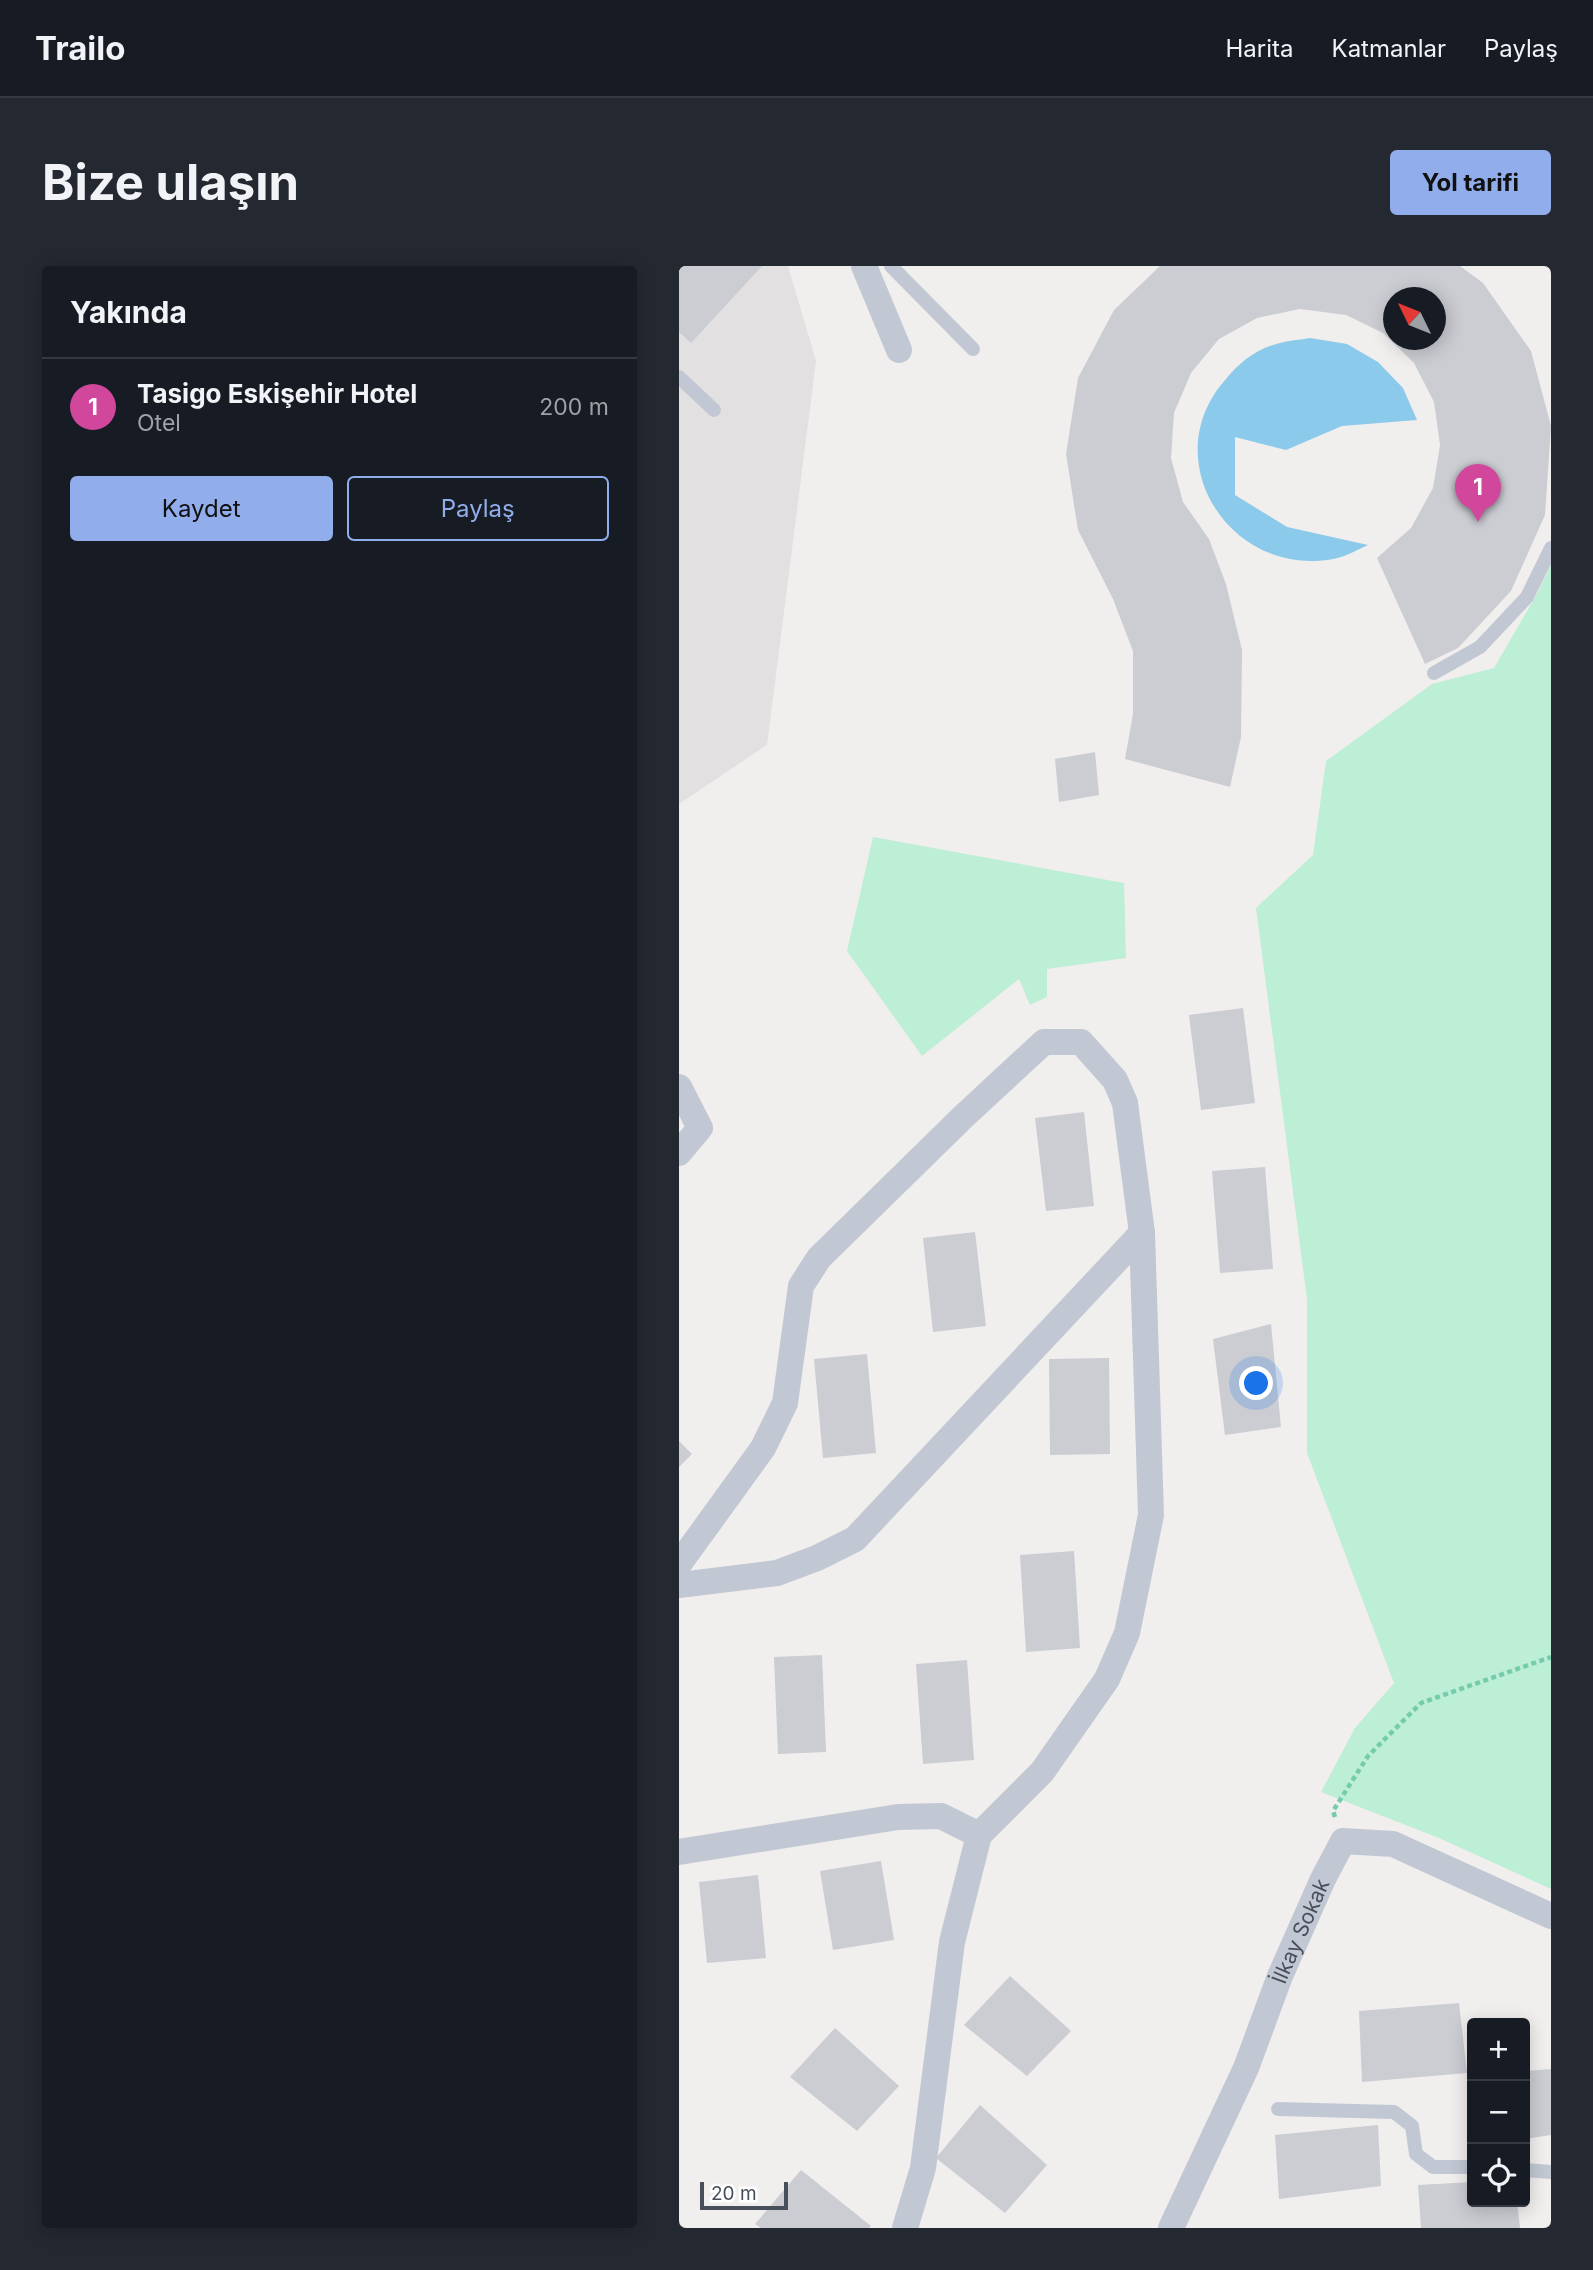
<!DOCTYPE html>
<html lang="tr">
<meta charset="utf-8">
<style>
body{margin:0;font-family:Inter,sans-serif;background:#242831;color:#f1f3f6}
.controls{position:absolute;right:21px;bottom:21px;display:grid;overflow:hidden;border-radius:7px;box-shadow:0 4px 18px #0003}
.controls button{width:63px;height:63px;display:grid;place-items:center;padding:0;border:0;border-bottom:2px solid #363941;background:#171b24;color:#f1f3f6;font:35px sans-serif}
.compass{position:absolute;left:704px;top:21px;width:63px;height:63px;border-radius:50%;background:#171b24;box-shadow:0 4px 18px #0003;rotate:313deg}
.scale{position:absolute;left:21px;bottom:18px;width:88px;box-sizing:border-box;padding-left:7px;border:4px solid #474f5b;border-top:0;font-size:19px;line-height:24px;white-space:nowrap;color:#474f5b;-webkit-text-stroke:5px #fff;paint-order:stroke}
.you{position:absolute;left:578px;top:1118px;width:24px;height:24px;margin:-18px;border:5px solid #fff;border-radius:50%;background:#1a73e8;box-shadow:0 0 0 10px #1a73e833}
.badge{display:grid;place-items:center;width:46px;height:46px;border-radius:50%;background:#91adeb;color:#fff;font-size:23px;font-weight:700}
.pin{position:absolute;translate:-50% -58px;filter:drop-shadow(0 2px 4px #0008)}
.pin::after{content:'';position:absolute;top:37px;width:24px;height:21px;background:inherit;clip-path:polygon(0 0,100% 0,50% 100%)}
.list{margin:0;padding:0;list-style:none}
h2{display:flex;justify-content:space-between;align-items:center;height:91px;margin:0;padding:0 28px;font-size:30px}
h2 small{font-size:23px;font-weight:400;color:#9ea1a6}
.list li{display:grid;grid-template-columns:46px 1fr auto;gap:21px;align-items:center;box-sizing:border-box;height:98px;padding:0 28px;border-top:2px solid #363941}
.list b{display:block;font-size:26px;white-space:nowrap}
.list p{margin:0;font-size:23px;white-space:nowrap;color:#9ea1a6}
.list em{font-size:23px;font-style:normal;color:#9ea1a6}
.actions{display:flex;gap:14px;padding:21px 28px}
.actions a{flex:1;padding:16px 0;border:2px solid #91adeb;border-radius:7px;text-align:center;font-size:24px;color:#91adeb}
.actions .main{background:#91adeb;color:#111}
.icon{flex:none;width:38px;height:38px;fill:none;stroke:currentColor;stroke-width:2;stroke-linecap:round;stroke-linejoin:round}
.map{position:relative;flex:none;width:872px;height:1962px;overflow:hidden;border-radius:7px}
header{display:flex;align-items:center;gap:42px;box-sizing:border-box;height:98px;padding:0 35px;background:#171b24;border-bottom:2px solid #363941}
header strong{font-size:33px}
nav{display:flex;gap:38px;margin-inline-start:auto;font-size:24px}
.intro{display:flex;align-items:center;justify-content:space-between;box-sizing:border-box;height:168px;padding:0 42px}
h1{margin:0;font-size:49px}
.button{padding:18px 32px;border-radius:7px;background:#91adeb;color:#111;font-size:24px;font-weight:700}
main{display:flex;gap:42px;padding:0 42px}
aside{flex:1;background:#171b24;border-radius:7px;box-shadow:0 4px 18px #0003}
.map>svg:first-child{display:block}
.education{fill:#e2e0e0}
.green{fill:#bdeed6}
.water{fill:#8bcaea}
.building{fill:#cbcdd3;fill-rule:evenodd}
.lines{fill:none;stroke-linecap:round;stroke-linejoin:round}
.path{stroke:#75ccac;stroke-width:4.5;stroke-dasharray:5 3.5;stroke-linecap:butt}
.service{stroke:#c2c8d3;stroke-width:14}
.minor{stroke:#c2c8d3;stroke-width:26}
.labels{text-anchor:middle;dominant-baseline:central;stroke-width:6;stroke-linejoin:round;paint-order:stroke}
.street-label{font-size:21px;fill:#474f5b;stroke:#fff}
</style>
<header>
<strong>Trailo</strong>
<nav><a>Harita</a><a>Katmanlar</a><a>Paylaş</a></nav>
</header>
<div class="intro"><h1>Bize ulaşın</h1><a class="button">Yol tarifi</a></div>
<main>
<aside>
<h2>Yakında<small></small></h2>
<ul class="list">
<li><span class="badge" style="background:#d1479c">1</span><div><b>Tasigo Eskişehir Hotel</b><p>Otel</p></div><em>200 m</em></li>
</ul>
<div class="actions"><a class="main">Kaydet</a><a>Paylaş</a></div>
</aside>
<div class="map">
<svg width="872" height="1962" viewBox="0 0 872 1962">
<rect width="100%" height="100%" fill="#f1eeee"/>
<polygon class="education" points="0,0 109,0 137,95 88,479 0,538"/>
<g class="green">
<polygon points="872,299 872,1623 760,1572 642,1526 676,1462 715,1417 628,1187 628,1033 577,642 634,589 647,495 753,418 815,402 859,326"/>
<polygon points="194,571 445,617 447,692 368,703 368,731 351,739 340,713 243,790 168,685"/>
</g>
<path class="water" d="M631,72L668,78L699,96L724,122L738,154L663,160L607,184L556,171V229L608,261L689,279C678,284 666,291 654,293C551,312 475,193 547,113C559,98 575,85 594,79C605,75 619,74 631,72Z"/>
<g class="building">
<polygon points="0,0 83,0 12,77 0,66"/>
<path d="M481,0H781L804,17L852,85L872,160L866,249L832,325L779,382L746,398L698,292L732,262L754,222L761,179L755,136L735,97L704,67L667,49L621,43L578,52L540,73L512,107L495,147L492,192L504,236L530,273L547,318L563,384L562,471L551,521L446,493L454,448V385L434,333L399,264L387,188L399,112L435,44ZM715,32H757V74H715Z"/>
<polygon points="416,486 420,529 380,536 376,493"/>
<polygon points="564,742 576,837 522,844 510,749"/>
<polygon points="405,846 415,940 367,945 356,852"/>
<polygon points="586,901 594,1003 541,1007 533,905"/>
<polygon points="296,966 307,1060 254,1066 244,972"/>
<polygon points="592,1058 602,1161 546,1169 534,1073"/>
<polygon points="188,1088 197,1187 144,1192 135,1093"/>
<polygon points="430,1092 431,1188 371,1189 370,1093"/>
<polygon points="0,1175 13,1188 0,1201"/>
<polygon points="395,1285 401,1382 347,1386 341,1289"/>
<polygon points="143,1389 147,1486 99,1488 95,1391"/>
<polygon points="288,1394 295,1494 244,1498 237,1398"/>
<polygon points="202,1595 215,1674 154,1684 141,1605"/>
<polygon points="79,1609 87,1692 28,1697 20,1616"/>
<polygon points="331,1710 392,1765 348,1810 285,1759"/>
<polygon points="780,1737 788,1807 683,1816 680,1745"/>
<polygon points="156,1762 220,1820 178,1865 111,1811"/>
<polygon points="872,1803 872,1869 846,1873 846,1805"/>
<polygon points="301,1839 368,1899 326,1947 257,1892"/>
<polygon points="699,1859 702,1920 600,1933 596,1869"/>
<polygon points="122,1904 192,1960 190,1962 82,1962 76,1958"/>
<polygon points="793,1916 793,1936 838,1936 841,1962 742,1962 739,1919"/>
</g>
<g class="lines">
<polyline class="path" points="656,1551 654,1545 689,1490 742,1437 872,1391"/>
<g class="service">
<polyline points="212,0 294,83"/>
<polyline points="0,111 35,144"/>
<polyline points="755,407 801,381 848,331 872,282"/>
<polyline points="599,1843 715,1846 733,1860 737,1888 754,1901 793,1901"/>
<polyline points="846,1904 872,1906"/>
</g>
<g class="minor">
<polyline points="185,0 220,84"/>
<polyline points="0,821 21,862 0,887"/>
<polyline points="0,1298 84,1182 106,1137 122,1020 140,992 285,850 365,776 402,776 436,814 446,837 463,967 472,1249 448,1367 428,1413 363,1506 300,1569 273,1676 244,1902 226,1962"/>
<polyline points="0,1319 98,1307 138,1292 176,1273 463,967"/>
<polyline points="0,1586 219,1551 262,1550 300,1569"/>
<path id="s1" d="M492,1962L567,1802L601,1710L644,1613L664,1575L714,1578L872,1650"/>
</g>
</g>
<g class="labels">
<g class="street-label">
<text stroke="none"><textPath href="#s1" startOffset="324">İlkay Sokak</textPath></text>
</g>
</g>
</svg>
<div class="controls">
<button>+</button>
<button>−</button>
<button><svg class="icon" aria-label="locate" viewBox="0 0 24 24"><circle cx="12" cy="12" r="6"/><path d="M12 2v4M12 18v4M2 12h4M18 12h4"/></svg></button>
</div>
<svg class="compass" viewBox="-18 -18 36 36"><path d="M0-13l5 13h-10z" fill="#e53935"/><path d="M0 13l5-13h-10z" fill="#9ea1a6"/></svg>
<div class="scale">20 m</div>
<div class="you"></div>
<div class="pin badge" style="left:799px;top:256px;background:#d1479c">1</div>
</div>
</main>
